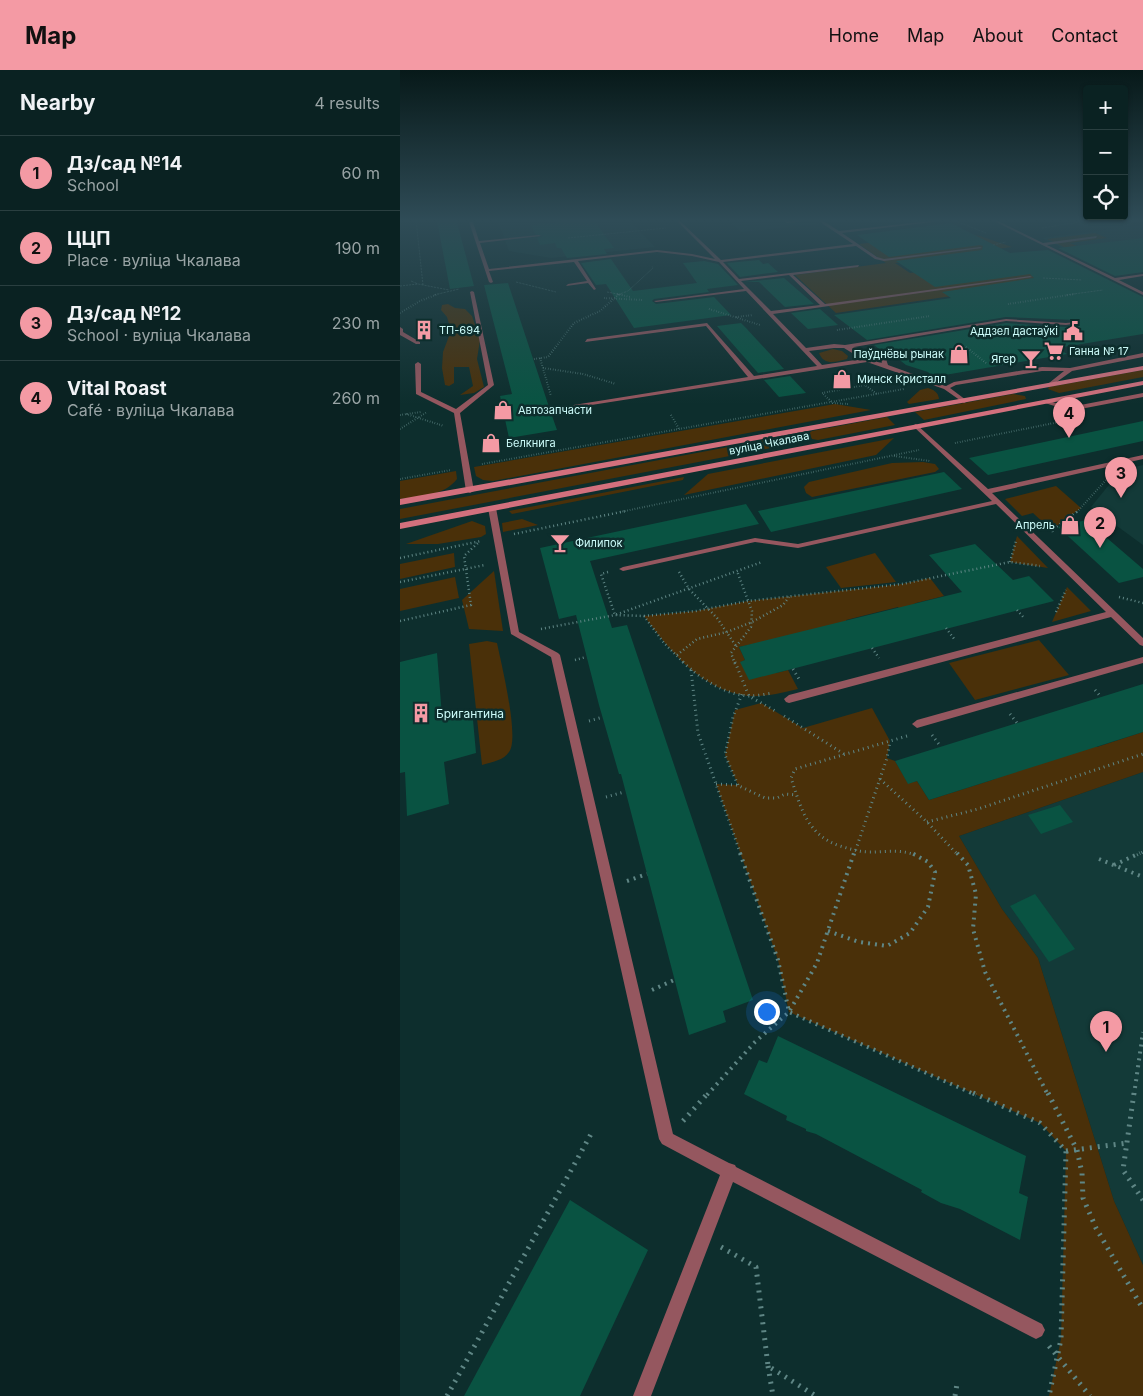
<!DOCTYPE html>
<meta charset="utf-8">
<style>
body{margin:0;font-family:Inter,sans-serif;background:#182f2f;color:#f1f3f6}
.controls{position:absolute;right:15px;top:15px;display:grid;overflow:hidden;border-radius:5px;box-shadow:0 1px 4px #0004}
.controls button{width:45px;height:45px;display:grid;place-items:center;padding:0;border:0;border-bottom:1px solid #2a3f40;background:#0a2222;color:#f1f3f6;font:25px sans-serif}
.you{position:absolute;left:366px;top:941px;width:18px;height:18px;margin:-12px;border:4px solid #fff;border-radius:50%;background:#1a73e8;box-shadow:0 0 0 8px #1a73e833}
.badge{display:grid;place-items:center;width:32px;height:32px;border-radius:50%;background:#f49aa4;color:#111;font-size:16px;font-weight:700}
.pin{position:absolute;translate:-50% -41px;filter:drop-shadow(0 1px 2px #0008)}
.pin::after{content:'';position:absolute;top:26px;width:18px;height:15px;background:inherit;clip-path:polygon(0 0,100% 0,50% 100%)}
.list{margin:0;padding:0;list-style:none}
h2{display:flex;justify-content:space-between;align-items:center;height:65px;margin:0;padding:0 20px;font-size:21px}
h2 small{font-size:16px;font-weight:400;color:#99a4a5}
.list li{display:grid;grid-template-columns:32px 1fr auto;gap:15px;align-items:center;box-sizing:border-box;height:75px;padding:0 20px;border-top:1px solid #2a3f40}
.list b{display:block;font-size:19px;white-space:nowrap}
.list p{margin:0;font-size:16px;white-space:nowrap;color:#99a4a5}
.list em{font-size:16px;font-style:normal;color:#99a4a5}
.icon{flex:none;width:28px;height:28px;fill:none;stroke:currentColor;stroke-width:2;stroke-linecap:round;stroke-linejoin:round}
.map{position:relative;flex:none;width:743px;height:1326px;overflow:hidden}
header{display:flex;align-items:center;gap:30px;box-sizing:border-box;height:70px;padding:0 25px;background:#f49aa4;color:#111}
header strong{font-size:24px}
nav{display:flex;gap:28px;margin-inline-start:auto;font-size:18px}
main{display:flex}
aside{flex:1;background:#0a2222}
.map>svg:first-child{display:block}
.built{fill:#133a38}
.green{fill:#4a3009}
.building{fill:#095342}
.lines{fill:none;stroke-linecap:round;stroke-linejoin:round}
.path-far5{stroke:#5f8685;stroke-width:1;stroke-dasharray:0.5 1;stroke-linecap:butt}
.path-far4{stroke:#5f8685;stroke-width:2;stroke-dasharray:0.5 2;stroke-linecap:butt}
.path-far3{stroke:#5f8685;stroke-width:2.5;stroke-dasharray:1 3;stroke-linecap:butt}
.path-far2{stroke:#5f8685;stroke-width:3;stroke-dasharray:1 4;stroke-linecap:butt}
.path-far1{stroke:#5f8685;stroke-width:4;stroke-dasharray:2 5;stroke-linecap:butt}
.path{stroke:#5f8685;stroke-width:5;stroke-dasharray:2 6;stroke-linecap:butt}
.lane{fill:#95575f;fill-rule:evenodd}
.secondary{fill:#d2707d;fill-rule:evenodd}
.labels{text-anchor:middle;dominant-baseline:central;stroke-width:5;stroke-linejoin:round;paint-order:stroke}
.far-poi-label{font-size:11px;fill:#ccfbf9;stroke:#0d2e2d;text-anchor:start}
.far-street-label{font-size:11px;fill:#ccfbf9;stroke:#0d2e2d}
.poi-label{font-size:12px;fill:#ccfbf9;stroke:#0d2e2d;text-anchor:start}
</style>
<header>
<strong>Map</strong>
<nav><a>Home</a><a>Map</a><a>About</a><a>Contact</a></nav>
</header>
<main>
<aside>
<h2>Nearby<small>4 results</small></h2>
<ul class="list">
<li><span class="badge">1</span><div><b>Дз/сад №14</b><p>School</p></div><em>60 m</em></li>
<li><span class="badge">2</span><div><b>ЦЦП</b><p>Place · вуліца Чкалава</p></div><em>190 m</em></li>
<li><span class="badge">3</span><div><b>Дз/сад №12</b><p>School · вуліца Чкалава</p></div><em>230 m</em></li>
<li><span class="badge">4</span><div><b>Vital Roast</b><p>Café · вуліца Чкалава</p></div><em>260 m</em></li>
</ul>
</aside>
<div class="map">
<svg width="743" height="1326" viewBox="0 0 743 1326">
<rect width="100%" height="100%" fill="#0d2e2d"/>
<g class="built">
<polygon points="97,149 228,149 255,177 151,188 109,181"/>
<polygon points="327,149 461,149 341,162"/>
<polygon points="743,155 743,202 720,205 642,168"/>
<polygon points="743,395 743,475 691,437 721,400"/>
<polygon points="743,702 743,1195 714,1131 638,888 602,839 559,766"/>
</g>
<g class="green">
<polygon points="560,162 580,166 612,177 495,193 510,203 607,191 647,212 436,243 395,205 486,193 459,174"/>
<polygon points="695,163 707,168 670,173 697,185 685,187 647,169"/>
<polygon points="48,234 55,238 65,239 72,246 80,270 77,289 84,317 74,323 60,325 73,316 69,297 54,297 54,313 49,316 45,315 42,298 43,282 51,261 47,247 41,240 42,235"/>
<path d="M433,279L442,281L448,286L447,289C436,292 424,296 419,283Z"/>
<polygon points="743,300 743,307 659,323 648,319 649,317"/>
<path d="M528,318C534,320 538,322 539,329L509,334L507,332L520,320Z"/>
<polygon points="613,324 625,326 626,329 524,350 515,342"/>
<polygon points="435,334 471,340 93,411 83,410 76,406 74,397"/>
<polygon points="487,347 495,355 418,370 412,369 408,364 412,361"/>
<polygon points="494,368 476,385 284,425 308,404"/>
<polygon points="370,369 376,369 383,373 382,376 0,449 0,439"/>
<polygon points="523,392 535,394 539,399 535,402 412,427 406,423 404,417 409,412 492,393"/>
<path d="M56,401L57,409C44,426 20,426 0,429V411Z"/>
<polygon points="284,407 283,410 112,444 109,441"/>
<polygon points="656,416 681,438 651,460 633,443 622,446 605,429"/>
<polygon points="122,449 138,455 103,462 102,453"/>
<polygon points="72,451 85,456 86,464 81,467 38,474 6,474"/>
<polygon points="617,466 648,498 610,492"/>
<polygon points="54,483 55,497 0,509 0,494"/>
<polygon points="475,483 496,512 441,518 426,497"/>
<polygon points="94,501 103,561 69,559 62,530"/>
<polygon points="55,507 59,528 0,541 0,519"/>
<path d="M530,508L544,526L516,533L501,541L498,537L446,550L447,554L339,577L345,590L341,592L376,603L388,600L398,619C383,623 363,627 348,626C301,620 270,581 244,546L296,541L348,531L502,514Z"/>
<polygon points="667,517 691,541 652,552"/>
<polygon points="639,570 669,605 575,630 549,593"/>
<path d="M87,571L97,573C101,592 120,669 109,682C103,691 91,692 82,695L69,574Z"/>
<polygon points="361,633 403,658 472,638 490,671 487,688 495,691 508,713 517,711 529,730 592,710 691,671 697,677 743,662 743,702 559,766 602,839 638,888 714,1131 743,1195 743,1326 649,1326 661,1269 666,1081 640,1053 389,942 378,890 316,714 338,715 325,685 335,640"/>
</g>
<g class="building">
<polygon points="56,149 74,216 50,219 37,151"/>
<polygon points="168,149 193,149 214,178 204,179 207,184 167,188 161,178 157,178 155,173 140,175 137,168 143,166 135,164 131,155 170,151"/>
<polygon points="551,153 610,183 648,180 743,227 743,264 657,278 667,284 533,307 528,302 506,295 492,284 487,285 474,275 606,253 666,257 678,255 680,252 676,250 606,247 467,270 434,245 551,228 542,222 634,208 630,204 535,217 496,191 582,180 583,176 580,175 489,187 457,165"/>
<polygon points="743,168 743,202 715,206 658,178"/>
<polygon points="211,189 233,221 297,213 283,193 304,191 318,194 338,215 307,219 309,222 254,229 252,231 256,234 314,227 331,245 234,258 206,214 196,215 181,193"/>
<polygon points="359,190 363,194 368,193 378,202 340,207 327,193"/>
<polygon points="384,208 414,234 385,237 359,212 345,212"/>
<polygon points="108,213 150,340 157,360 109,368 100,326 112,324 84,215"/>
<polygon points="420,239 438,255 408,259 391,243"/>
<polygon points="341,253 346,258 384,299 358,303 317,256"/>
<polygon points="390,306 406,323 379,327 364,310"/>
<polygon points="743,351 743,371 588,405 569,388"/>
<polygon points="544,402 562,419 371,462 358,441"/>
<polygon points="346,434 359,454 190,491 212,558 227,555 353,930 323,941 326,952 289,965 221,704 219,704 199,635 176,545 159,549 140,478"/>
<polygon points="686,450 743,499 743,507 719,513 658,457"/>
<polygon points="575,474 613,510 629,506 654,531 349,610 340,592 345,590 339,577 562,522 529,485"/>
<polygon points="37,583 42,646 72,639 76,683 44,692 49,734 7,746 5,702 0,703 0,592"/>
<polygon points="743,614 743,662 529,730 517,711 508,714 495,691"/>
<polygon points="660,735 673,752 641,764 628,745"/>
<polygon points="635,824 675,879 649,892 610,836"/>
<polygon points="378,966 626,1086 619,1123 628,1127 620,1170 560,1139 541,1133 521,1122 522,1120 416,1064 406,1061 406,1059 386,1050 387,1046 344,1024 359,990 367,993"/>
<polygon points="170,1130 248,1180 180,1326 64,1326"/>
</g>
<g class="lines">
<g class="path-far5">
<polyline points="0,149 7,149"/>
<polyline points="553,150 586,163"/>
<polyline points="642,158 691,150 743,151"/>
<polyline points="168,168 266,158"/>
<polyline points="593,175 606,172"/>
<polyline points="643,208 682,210"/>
<polyline points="11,211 18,214"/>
<polyline points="116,212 156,222"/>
<polyline points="23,215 16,150 29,149"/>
<polyline points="0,216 18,214 49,220"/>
<polyline points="207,222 223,225"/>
<polyline points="34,225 59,219"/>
<polyline points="217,225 228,221 253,198 252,196"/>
<polyline points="666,225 703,220"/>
</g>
<g class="path-far4">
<polyline points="217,224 230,227"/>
<polyline points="204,228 243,230"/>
<polyline points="608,234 675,224"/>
<polyline points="309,239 360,255"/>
<polyline points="0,243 20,231 38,224"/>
<polyline points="336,247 353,245"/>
<polyline points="437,260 530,246"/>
<polyline points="566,277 586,293"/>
<polyline points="140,288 151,326"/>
<polyline points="134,289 148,287 174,253 200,241 219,224"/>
<polyline points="143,298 183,304 216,314"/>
<polyline points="448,334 433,333 422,323 465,315 477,324"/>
<polyline points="6,344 44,356"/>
<polyline points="0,345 21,342"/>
<polyline points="271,345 279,359"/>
<polyline points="0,359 27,342"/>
<polyline points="555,373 659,352"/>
<polyline points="494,386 530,391"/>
<polyline points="82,394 504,319"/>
<polyline points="0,409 51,400"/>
<polyline points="220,442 519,380"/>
<polyline points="677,442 706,410"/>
</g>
<g class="path-far3">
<polyline points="653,462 652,460 678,441"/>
<polyline points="114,464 226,441"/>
<polyline points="0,488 81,471"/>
<polyline points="610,492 616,471"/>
<polyline points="208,502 201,504 215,545 362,492"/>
<polyline points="279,502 289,519 317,548 336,576"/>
<polyline points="0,512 85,495"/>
<polyline points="719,527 743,533"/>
<polyline points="617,540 625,549"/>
<polyline points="656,542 666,520"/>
<polyline points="244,546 296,541 348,531 502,514 610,492 640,496"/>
<polyline points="0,551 71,535 64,486 79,472"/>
<polyline points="546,558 555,570"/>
<polyline points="141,559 215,545 244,546 264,573 285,594"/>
<polyline points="472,578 479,588"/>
<polyline points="277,585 297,569 327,562 352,552 383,535 389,527"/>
<polyline points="175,590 186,587"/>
<polyline points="335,594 331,583 351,557 352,541 337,501"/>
</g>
<g class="path-far2">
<path d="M283,592C299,608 326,625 349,626C357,626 366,624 373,623"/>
<polyline points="335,592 349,626 377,642"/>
<polyline points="393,599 399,609"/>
<polyline points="291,600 298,663 341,785"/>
<polyline points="695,620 701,627"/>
<polyline points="610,644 617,653"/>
<polyline points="384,646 444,684"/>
<polyline points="189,651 203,647"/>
<polyline points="532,665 541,677"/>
<path d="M507,666L395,699L391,708C401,738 407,765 440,776C450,779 459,782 470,782C485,782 501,779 515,785"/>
<polyline points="480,709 527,752 558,785"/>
<polyline points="316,714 337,715 365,728 377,728 385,724 397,725"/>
<polyline points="338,715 325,685 333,647 342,624"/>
<polyline points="206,727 224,722"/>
<polyline points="527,752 578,739 743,684"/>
<polyline points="454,785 487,688 490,671"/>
<polyline points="737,785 743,782"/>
</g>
<g class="path-far1">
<polyline points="340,783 378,890 389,942 576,1025"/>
<polyline points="557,783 568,795 576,824 573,859 585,902 648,1025"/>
<polyline points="699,789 743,807"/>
<polyline points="714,795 740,783"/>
<polyline points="227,811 247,804"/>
<polyline points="428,861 459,872 487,876 510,863 528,837 535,802 528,792 512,783"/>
<polyline points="252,920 274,910"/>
<polyline points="307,1025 355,972 389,942 417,893 454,783"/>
<polyline points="734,1025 743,962"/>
</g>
<g class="path">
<polyline points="573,1023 640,1053 666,1081 661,1269 649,1326"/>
<polyline points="648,1023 677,1080 682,1103 683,1128 696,1158 743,1239"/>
<polyline points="734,1023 723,1100 743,1130"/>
<polyline points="283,1051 308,1023"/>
<polyline points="666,1081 727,1073"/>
<polyline points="321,1177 356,1197 368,1296 416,1326"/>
<polyline points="649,1276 690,1326"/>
<polyline points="368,1296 373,1326"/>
<polyline points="47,1326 191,1064"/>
<polyline points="555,1326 557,1314"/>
</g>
<g class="lane">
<path d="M275,149H278L321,190L453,174L417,150L387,153L381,149L388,151L420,149L439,161L539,150L541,151L442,163L477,187L484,189L580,177L582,178L484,191L475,189L456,176L323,192L339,209L459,195L458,197L393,205L425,234L630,206L632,207L373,244L406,278L434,274L445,275L606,249L666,253L676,252L678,253L666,255L606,251L454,277L477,283L486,289L488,295L546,316L554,312L642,297L670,298L743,283V287L672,301L651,316L649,315V313L664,301H642L556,315L550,318L566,330V332L564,333L544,319L467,292L153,341L152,340L155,338L348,307L306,256L185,272L187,269L307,253L354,306L417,296L346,221L256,232L254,231L344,219L319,192L292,186L257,182L178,191L196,219L194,220L188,213L166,216L168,214L187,211L174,192L89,201L93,212L91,213L89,212L69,152H73L79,171L139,165L141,166L80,173L89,199L257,180L292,184L315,189ZM389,205L420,235L371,241L341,211ZM434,278H444L462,289L422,295L409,281ZM455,281L473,285L481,291L482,293L469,289Z"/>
<polygon points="590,149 594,149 643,173 697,166 696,168 647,175 715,208 743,204 743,206 719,210 743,222 743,225"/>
<polygon points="72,221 74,222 94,315 60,343 74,421 70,423 66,421 54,343 16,324 15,294 18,292 21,294 21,322 56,339 88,315 70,222"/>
<polygon points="0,257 3,259 3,262 20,272 20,274 16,274 0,265"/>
<polygon points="743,323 743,327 670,341 642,332 645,330 670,337"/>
<polygon points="516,354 588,419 743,385 743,389 592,423 743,568 743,576 740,575 711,547 389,633 386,632 384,629 389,625 706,542 596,434 398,478 355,472 223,501 219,499 223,497 355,468 398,474 592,431 514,357 514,355"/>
<polygon points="89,436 96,438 119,562 158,583 160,585 273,1064 329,1093 335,1095 336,1097 642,1254 645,1260 642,1266 636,1269 630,1266 333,1112 251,1326 233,1326 320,1105 262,1074 259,1069 151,587 111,564 88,438"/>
<polygon points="743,587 743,593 517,658 512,654 517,650"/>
</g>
<g class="secondary">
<polygon points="743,296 743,300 0,435 0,429"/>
<polygon points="743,311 743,315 0,459 0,453"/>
</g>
</g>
<linearGradient id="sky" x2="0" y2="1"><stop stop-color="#071919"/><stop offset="0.45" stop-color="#2f4c57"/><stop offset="1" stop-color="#2f4c57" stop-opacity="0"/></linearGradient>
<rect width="743" height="334" fill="url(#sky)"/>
<defs>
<symbol id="building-bare" viewBox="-9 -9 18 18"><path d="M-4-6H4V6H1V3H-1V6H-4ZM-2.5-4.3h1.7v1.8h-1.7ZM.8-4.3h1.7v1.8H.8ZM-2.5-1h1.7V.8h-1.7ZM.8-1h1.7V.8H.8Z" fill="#f49aa4" stroke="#0d2e2d" stroke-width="2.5" paint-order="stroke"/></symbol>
<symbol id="civic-bare" viewBox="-9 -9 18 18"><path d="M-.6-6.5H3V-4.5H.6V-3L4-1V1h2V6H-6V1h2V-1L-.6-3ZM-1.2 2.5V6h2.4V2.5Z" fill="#f49aa4" stroke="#0d2e2d" stroke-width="2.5" paint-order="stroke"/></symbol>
<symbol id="supermarket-bare" viewBox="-9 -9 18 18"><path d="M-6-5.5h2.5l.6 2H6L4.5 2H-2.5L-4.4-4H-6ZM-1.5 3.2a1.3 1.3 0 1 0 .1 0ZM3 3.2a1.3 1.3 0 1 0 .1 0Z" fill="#f49aa4" stroke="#0d2e2d" stroke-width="2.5" paint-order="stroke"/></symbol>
<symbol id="shop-bare" viewBox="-9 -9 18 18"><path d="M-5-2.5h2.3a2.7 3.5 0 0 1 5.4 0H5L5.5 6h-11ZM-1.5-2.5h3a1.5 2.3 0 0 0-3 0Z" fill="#f49aa4" stroke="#0d2e2d" stroke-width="2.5" paint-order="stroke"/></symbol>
<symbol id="bar-bare" viewBox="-9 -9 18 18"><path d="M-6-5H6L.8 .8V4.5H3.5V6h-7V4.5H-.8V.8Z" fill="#f49aa4" stroke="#0d2e2d" stroke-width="2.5" paint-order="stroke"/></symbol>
</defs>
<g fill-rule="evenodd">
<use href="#building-bare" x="10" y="246" width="28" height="28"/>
<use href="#civic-bare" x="659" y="247" width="28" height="28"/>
<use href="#supermarket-bare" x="640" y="267" width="28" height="28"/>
<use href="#shop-bare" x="545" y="270" width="28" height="28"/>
<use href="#bar-bare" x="617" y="275" width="28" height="28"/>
<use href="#shop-bare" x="428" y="295" width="28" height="28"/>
<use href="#shop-bare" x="89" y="326" width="28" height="28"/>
<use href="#shop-bare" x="77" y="359" width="28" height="28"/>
<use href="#shop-bare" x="656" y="441" width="28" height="28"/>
<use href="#bar-bare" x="146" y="459" width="28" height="28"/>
<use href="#building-bare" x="7" y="629" width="28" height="28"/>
</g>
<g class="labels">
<g class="far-poi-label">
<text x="39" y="260">ТП-694</text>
<text x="658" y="261" text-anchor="end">Аддзел дастаўкі</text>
<text x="669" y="281">Ганна № 17</text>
<text x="544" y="284" text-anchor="end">Паўднёвы рынак</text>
<text x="616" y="289" text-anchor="end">Ягер</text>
<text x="457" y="309">Минск Кристалл</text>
<text x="118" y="340">Автозапчасти</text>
<text x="106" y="373">Белкнига</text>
<text x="655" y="455" text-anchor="end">Апрель</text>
<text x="175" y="473">Филипок</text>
</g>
<g class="far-street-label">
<text transform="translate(369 373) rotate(-11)">вуліца Чкалава</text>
</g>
<g class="poi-label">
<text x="36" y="643">Бригантина</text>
</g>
</g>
</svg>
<div class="controls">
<button>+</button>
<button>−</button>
<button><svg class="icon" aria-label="locate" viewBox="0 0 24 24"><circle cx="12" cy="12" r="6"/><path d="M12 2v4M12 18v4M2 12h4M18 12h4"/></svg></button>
</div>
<div class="you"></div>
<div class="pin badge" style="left:706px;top:982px">1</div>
<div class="pin badge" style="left:700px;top:478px">2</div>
<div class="pin badge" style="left:721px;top:428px">3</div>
<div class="pin badge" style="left:669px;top:368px">4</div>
</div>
</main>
